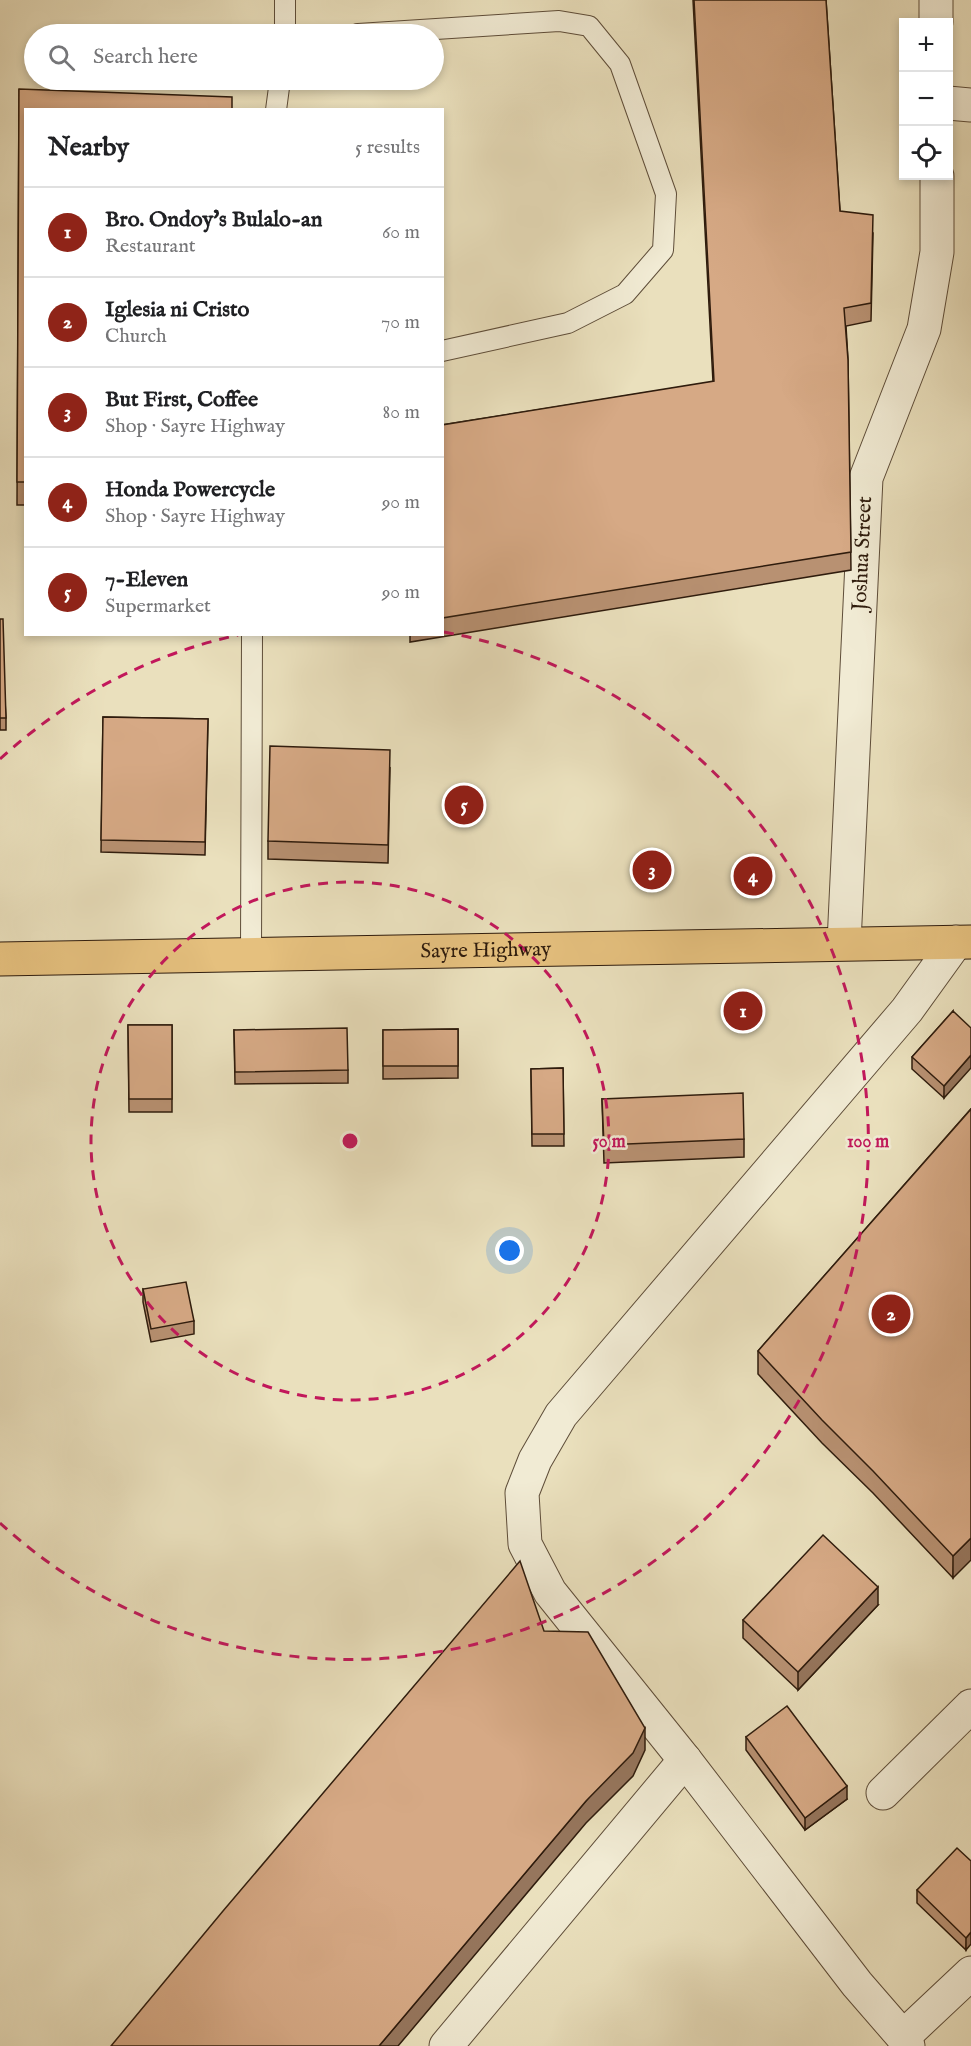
<!DOCTYPE html>
<meta charset="utf-8">
<style>
body{margin:0;font-family:"IM FELL English",serif;background:#f2f2f2;color:#202124}
.controls{position:absolute;right:18px;top:18px;display:grid;overflow:hidden;border-radius:0px;box-shadow:0 3px 9px #0003}
.controls button{width:54px;height:54px;display:grid;place-items:center;padding:0;border:0;border-bottom:2px solid #e0e0e0;background:#fff;color:#202124;font:30px sans-serif}
.you{position:absolute;left:510px;top:1251px;width:21px;height:21px;margin:-15px;border:4px solid #fff;border-radius:50%;background:#1a73e8;box-shadow:0 0 0 9px #1a73e833}
.badge{display:grid;place-items:center;width:39px;height:39px;border-radius:50%;background:#8f2418;color:#fff;font-size:20px;font-weight:700}
.pin{position:absolute;translate:-50% -50%;border:3px solid #fff;box-shadow:0 2px 6px #0006}
.list{margin:0;padding:0;list-style:none}
h2{display:flex;justify-content:space-between;align-items:center;height:78px;margin:0;padding:0 24px;font-size:26px}
h2 small{font-size:20px;font-weight:400;color:#757577}
.list li{display:grid;grid-template-columns:39px 1fr auto;gap:18px;align-items:center;box-sizing:border-box;height:90px;padding:0 24px;border-top:2px solid #e0e0e0}
.list b{display:block;font-size:22px;white-space:nowrap}
.list p{margin:0;font-size:20px;white-space:nowrap;color:#757577}
.list em{font-size:20px;font-style:normal;color:#757577}
.icon{flex:none;width:33px;height:33px;fill:none;stroke:currentColor;stroke-width:2;stroke-linecap:round;stroke-linejoin:round}
.map{position:relative;flex:none;width:971px;height:2046px;overflow:hidden}
.search{position:absolute;background:#fff;box-shadow:0 3px 9px #0003;left:24px;top:24px;width:420px;height:66px;display:flex;align-items:center;gap:15px;box-sizing:border-box;padding:0 21px;border-radius:33px;color:#757577;font-size:22px}
.panel{position:absolute;background:#fff;box-shadow:0 3px 9px #0003;left:24px;top:108px;width:420px;height:528px;border-radius:0px}
.map>svg:first-child{display:block}
.lines{fill:none;stroke-linecap:round;stroke-linejoin:round}
.lane-casing{stroke:#5e4d39;stroke-width:22}
.street-casing{stroke:#5e4d39;stroke-width:35}
.highway-casing{stroke:#2f1c0d;stroke-width:35}
.lane{stroke:#f1ebd4;stroke-width:20}
.street{stroke:#f1ebd4;stroke-width:33}
.highway{stroke:#e5c07e;stroke-width:33}
.wall{fill:#b89172;stroke:#2f1c0d;stroke-width:1.5}
.shaded-wall{fill:#96765d;stroke:#2f1c0d;stroke-width:1.5}
.building{fill:#d6a985;stroke:#2f1c0d;stroke-width:1.5}
.ring{fill:none;stroke:#c2185b;stroke-width:3;stroke-dasharray:10 8}
.labels{text-anchor:middle;dominant-baseline:central;stroke-width:5;stroke-linejoin:round;paint-order:stroke}
.street-label{font-size:21px;fill:#2f1c0d;stroke:#f1ebd4}
.centre{fill:#c2185b;stroke:#f1ebd4;stroke-width:3}
.ring-label{font-size:18px;text-anchor:middle;font-weight:bold;fill:#c2185b;stroke:#f1ebd4;stroke-width:5;stroke-linejoin:round;paint-order:stroke}
</style>
<div class="map">
<svg width="971" height="2046" viewBox="0 0 971 2046">
<rect width="100%" height="100%" fill="#eae0bd"/>
<filter id="stains"><feTurbulence type="fractalNoise" baseFrequency=".00333" numOctaves="4"/><feColorMatrix values="0 0 0 0 .2 0 0 0 0 .09 0 0 0 0 .02 0 0 0 .5 -.17"/></filter>
<radialGradient id="worn" r=".72"><stop offset=".6" stop-color="#630" stop-opacity="0"/><stop offset="1" stop-color="#630" stop-opacity=".3"/></radialGradient>
<g class="lines">
<defs>
<g id="lane">
<polyline points="285,34 285,0"/>
<polyline points="358,34 559,21 589,26 620,64 666,194 663,250 625,294 568,323 442,351"/>
<polyline points="276,110 280,80"/>
<polyline points="251,954 252,634"/>
</g>
<g id="street">
<polyline points="936,0 936,22"/>
<polyline points="948,103 971,105"/>
<path id="s1" d="M844,943L866,478L924,329L937,252V176"/>
<polyline points="883,1793 971,1706"/>
<polyline points="903,2037 971,1973"/>
<polyline points="446,2046 685,1760"/>
<polyline points="908,2046 903,2037 857,1984 685,1760 550,1592 525,1544 522,1493 535,1460 561,1415 907,1010 956,942"/>
</g>
<g id="highway">
<path id="s2" d="M0,959L971,942"/>
</g>
</defs>
<use href="#lane" class="lane-casing"/>
<use href="#street" class="street-casing"/>
<use href="#highway" class="highway-casing"/>
<use href="#lane" class="lane"/>
<use href="#street" class="street"/>
<use href="#highway" class="highway"/>
</g>
<g class="wall">
<polygon points="693,0 826,0 840,211 873,233 871,321 846,326 848,360 851,570 410,642 410,634 442,634 442,425 713,382"/>
<polygon points="19,89 26,110 26,505 17,505"/>
<polygon points="0,619 6,718 6,730 0,730"/>
<polygon points="103,717 208,719 205,855 101,852"/>
<polygon points="390,768 388,863 268,859 268,841"/>
<polygon points="953,1011 944,1098 912,1069 912,1057"/>
<polygon points="128,1025 172,1025 172,1112 129,1112"/>
<polygon points="458,1029 458,1078 383,1079 383,1030"/>
<polygon points="234,1030 348,1070 348,1083 235,1084"/>
<polygon points="563,1068 564,1146 532,1146 531,1069"/>
<polygon points="602,1099 744,1139 744,1157 604,1163"/>
<polygon points="971,1109 953,1578 873,1493 822,1443 758,1374 758,1351"/>
<polygon points="143,1289 194,1321 194,1334 151,1342 143,1302"/>
<polygon points="878,1605 798,1690 743,1638 743,1620"/>
<polygon points="746,1737 847,1799 805,1830 746,1750"/>
<polygon points="971,1861 966,1950 917,1903 917,1890"/>
</g>
<g class="shaded-wall">
<polygon points="971,1055 971,1068 944,1098 944,1086"/>
<polygon points="971,1538 971,1560 953,1578 953,1556"/>
<polygon points="878,1587 878,1605 798,1690 798,1672"/>
<polygon points="645,1728 645,1750 633,1776 586,1823 398,2046 379,2046 586,1801"/>
<polygon points="847,1786 847,1799 805,1830 805,1818"/>
<polygon points="971,1932 971,1944 966,1950 966,1938"/>
</g>
<g class="building">
<polygon points="694,0 826,0 840,211 873,215 871,303 844,308 848,360 851,552 442,618 442,425 714,381"/>
<polygon points="19,89 232,97 232,110 26,110 26,482 17,482"/>
<polygon points="0,619 3,619 6,718 0,718"/>
<polygon points="103,717 208,719 205,842 101,840"/>
<polygon points="270,746 390,750 388,845 268,841"/>
<polygon points="953,1011 971,1028 971,1055 944,1086 912,1057"/>
<polygon points="128,1025 172,1025 172,1099 129,1099"/>
<polygon points="347,1028 348,1070 235,1072 234,1030"/>
<polygon points="458,1029 458,1066 383,1066 383,1030"/>
<polygon points="563,1068 564,1134 532,1134 531,1069"/>
<polygon points="743,1093 744,1139 604,1145 602,1099"/>
<polygon points="971,1109 971,1538 953,1556 873,1471 822,1420 758,1351"/>
<polygon points="186,1282 194,1321 151,1329 143,1289"/>
<polygon points="823,1535 878,1587 798,1672 743,1620"/>
<polygon points="520,1561 544,1631 588,1632 645,1728 633,1753 586,1801 379,2046 111,2046 223,1911"/>
<polygon points="787,1706 847,1786 805,1818 746,1737"/>
<polygon points="957,1848 971,1861 971,1932 966,1938 917,1890"/>
</g>
<g class="ring">
<circle cx="350" cy="1141" r="259"/>
<path d="M0 759A518 518 0 0 1 238 635M444 632A518 518 0 1 1 0 1523"/>
</g>
<g class="labels">
<g class="street-label">
<text stroke="none"><textPath href="#s1" startOffset="390">Joshua Street</textPath></text>
<text stroke="none"><textPath href="#s2" startOffset="486">Sayre Highway</textPath></text>
</g>
</g>
<circle cx="350" cy="1141" r="9" class="centre"/>
<g class="ring-label">
<text x="609" y="1147">50 m</text>
<text x="868" y="1147">100 m</text>
</g>
<rect width="100%" height="100%" filter="url(#stains)"/>
<rect width="100%" height="100%" fill="url(#worn)"/>
</svg>
<div class="controls">
<button>+</button>
<button>−</button>
<button><svg class="icon" aria-label="locate" viewBox="0 0 24 24"><circle cx="12" cy="12" r="6"/><path d="M12 2v4M12 18v4M2 12h4M18 12h4"/></svg></button>
</div>
<div class="you"></div>
<div class="pin badge" style="left:743px;top:1011px">1</div>
<div class="pin badge" style="left:891px;top:1314px">2</div>
<div class="pin badge" style="left:652px;top:870px">3</div>
<div class="pin badge" style="left:753px;top:876px">4</div>
<div class="pin badge" style="left:464px;top:805px">5</div>
<div class="search"><svg class="icon" aria-label="search" viewBox="0 0 24 24"><circle cx="10" cy="10" r="6"/><path d="M15 15l6 6"/></svg>Search here</div>
<section class="panel">
<h2>Nearby<small>5 results</small></h2>
<ul class="list">
<li><span class="badge">1</span><div><b>Bro. Ondoy's Bulalo-an</b><p>Restaurant</p></div><em>60 m</em></li>
<li><span class="badge">2</span><div><b>Iglesia ni Cristo</b><p>Church</p></div><em>70 m</em></li>
<li><span class="badge">3</span><div><b>But First, Coffee</b><p>Shop · Sayre Highway</p></div><em>80 m</em></li>
<li><span class="badge">4</span><div><b>Honda Powercycle</b><p>Shop · Sayre Highway</p></div><em>90 m</em></li>
<li><span class="badge">5</span><div><b>7-Eleven</b><p>Supermarket</p></div><em>90 m</em></li>
</ul>
</section>
</div>
